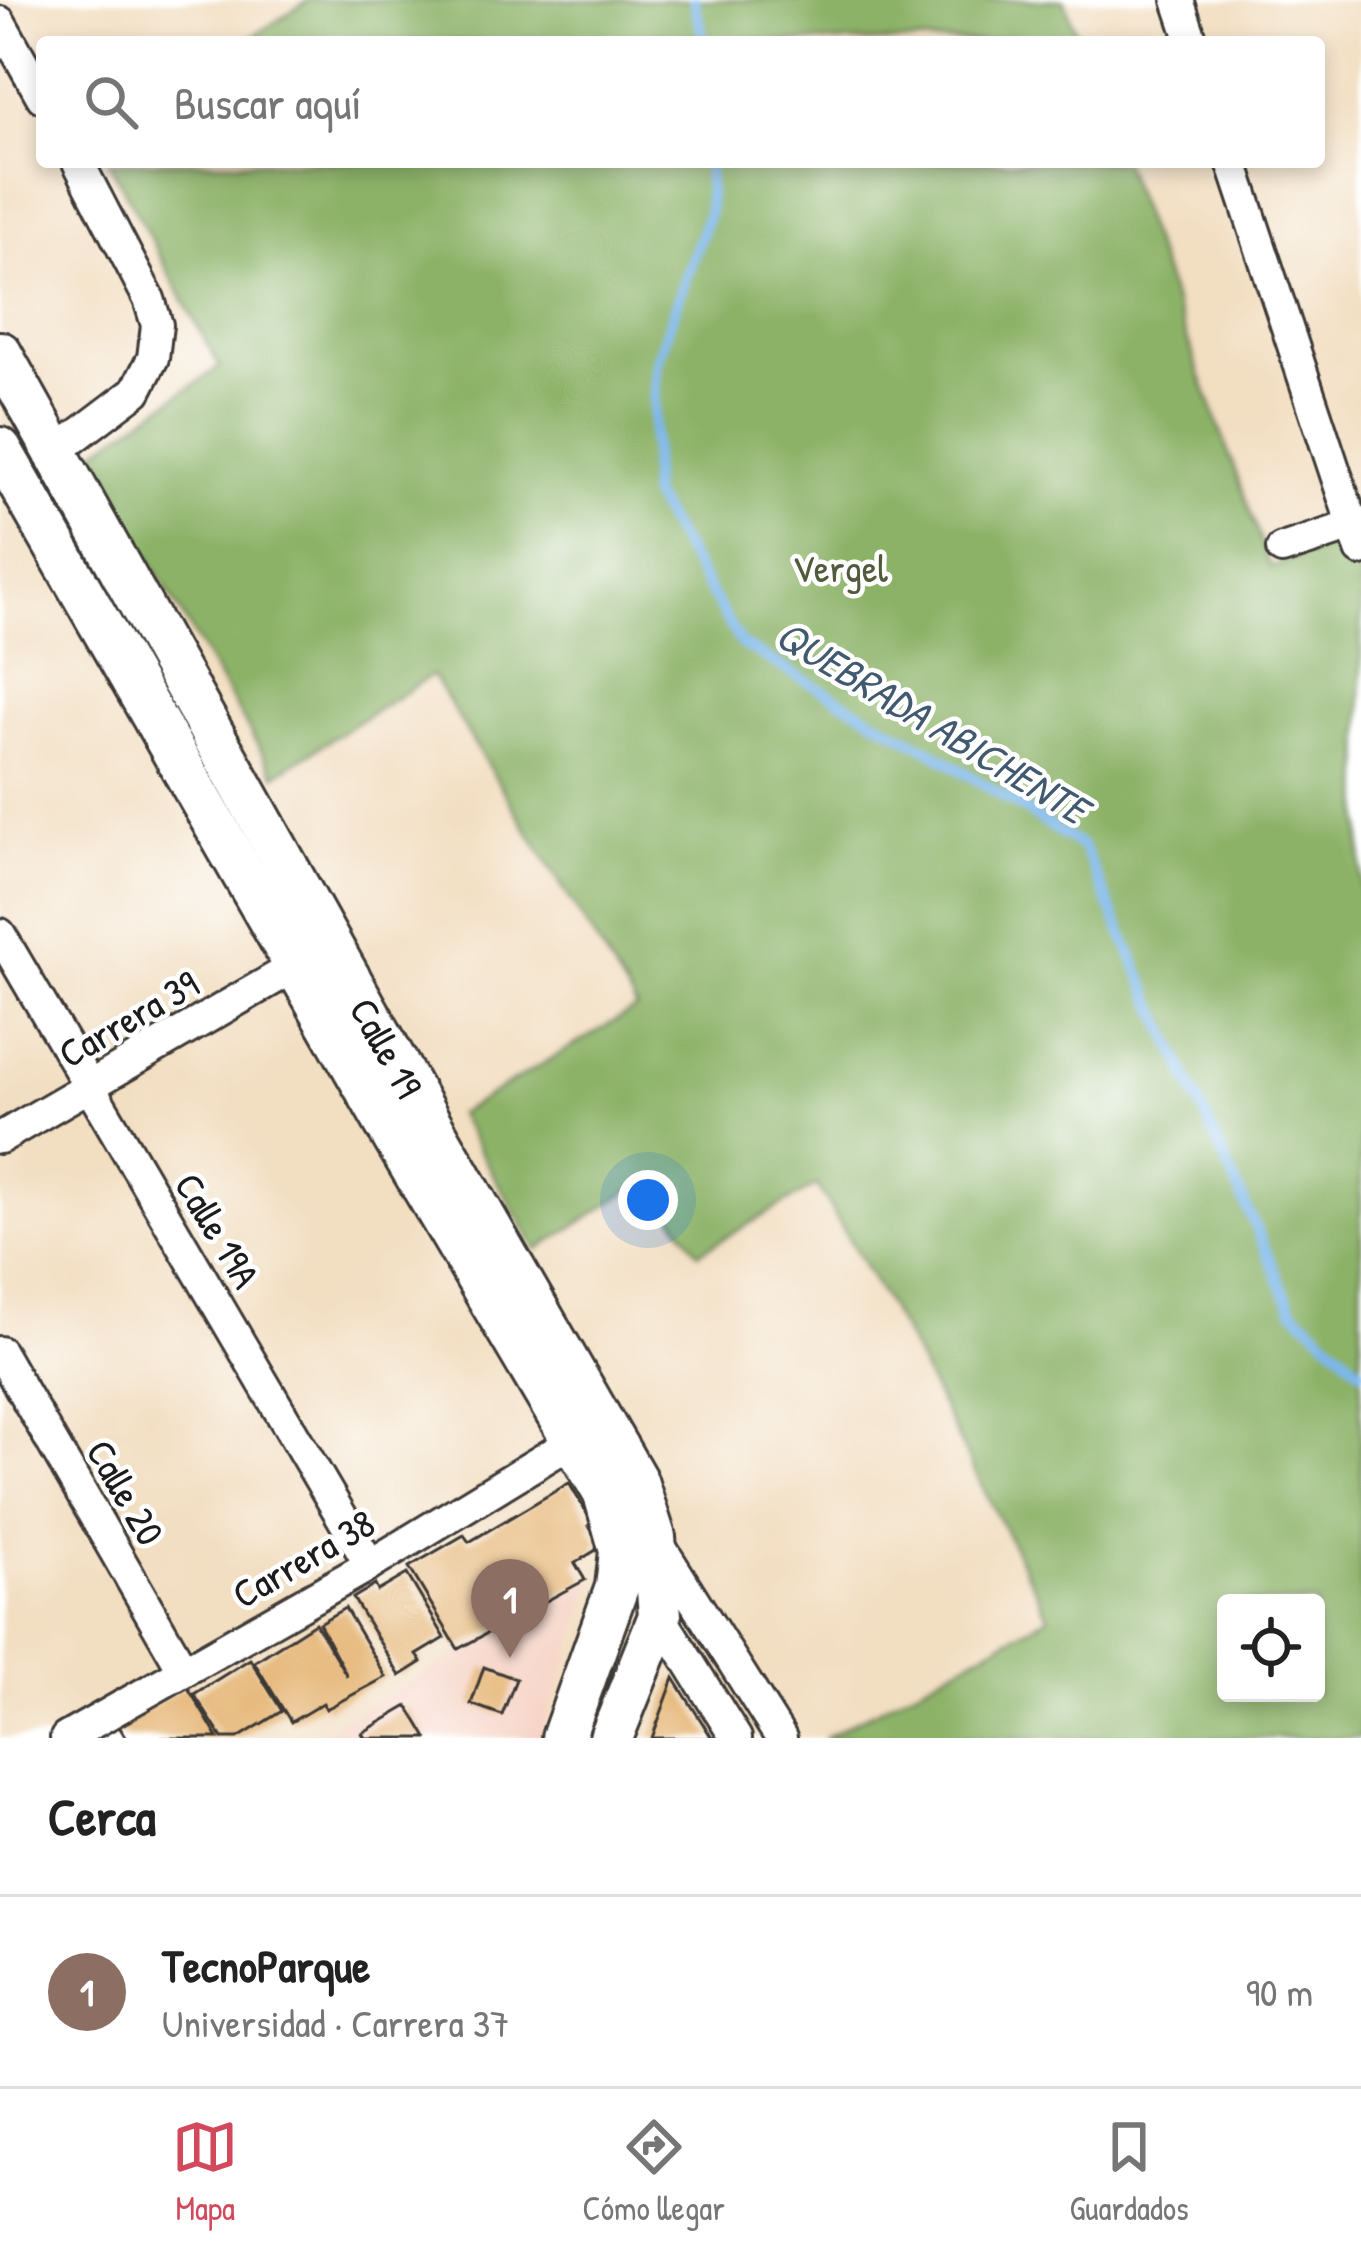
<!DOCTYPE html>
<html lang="es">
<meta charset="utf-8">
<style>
body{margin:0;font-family:"Patrick Hand",sans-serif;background:#f2f2f2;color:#222}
.controls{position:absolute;right:36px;bottom:36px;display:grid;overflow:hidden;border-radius:12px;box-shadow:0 6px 18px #0003}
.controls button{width:108px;height:108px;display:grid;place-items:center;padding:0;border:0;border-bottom:3px solid #e0e0e0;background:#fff;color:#222;font:60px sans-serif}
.you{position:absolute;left:648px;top:1200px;width:42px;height:42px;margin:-30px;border:9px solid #fff;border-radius:50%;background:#1a73e8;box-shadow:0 0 0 18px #1a73e833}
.badge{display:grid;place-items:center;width:78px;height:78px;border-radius:50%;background:#d1495b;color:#fff;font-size:39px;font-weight:700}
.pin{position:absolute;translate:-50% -99px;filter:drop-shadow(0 3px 6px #0008)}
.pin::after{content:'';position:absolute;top:63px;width:42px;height:36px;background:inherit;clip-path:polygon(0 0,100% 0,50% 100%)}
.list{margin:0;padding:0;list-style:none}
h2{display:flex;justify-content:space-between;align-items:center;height:156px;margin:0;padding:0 48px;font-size:51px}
h2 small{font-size:39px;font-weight:400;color:#767676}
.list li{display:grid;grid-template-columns:78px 1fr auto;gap:36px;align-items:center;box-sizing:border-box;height:192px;padding:0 48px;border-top:3px solid #e0e0e0}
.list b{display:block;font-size:45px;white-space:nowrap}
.list p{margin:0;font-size:39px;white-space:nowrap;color:#767676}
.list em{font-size:39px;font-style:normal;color:#767676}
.icon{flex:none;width:66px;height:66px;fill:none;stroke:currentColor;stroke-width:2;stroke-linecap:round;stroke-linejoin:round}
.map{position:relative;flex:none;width:1361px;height:1738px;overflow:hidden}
.search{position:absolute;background:#fff;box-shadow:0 6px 18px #0003;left:36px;right:36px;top:36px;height:132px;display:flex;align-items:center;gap:30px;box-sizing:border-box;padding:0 42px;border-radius:12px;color:#767676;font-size:45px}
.sheet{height:348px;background:#fff}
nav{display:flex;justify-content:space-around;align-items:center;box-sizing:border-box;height:168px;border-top:3px solid #e0e0e0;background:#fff;font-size:33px;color:#767676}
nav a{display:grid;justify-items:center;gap:6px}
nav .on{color:#d1495b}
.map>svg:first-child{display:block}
.built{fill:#f6d2c3}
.forest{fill:#8cb268;stroke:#546742;stroke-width:3;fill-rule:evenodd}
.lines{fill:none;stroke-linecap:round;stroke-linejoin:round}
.stream{stroke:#7bb7ed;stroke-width:10}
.building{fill:#e4b16d}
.street-casing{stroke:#3c3935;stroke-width:36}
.secondary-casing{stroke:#3c3935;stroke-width:48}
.street{stroke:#fff;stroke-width:30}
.secondary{stroke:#fff;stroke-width:42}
.labels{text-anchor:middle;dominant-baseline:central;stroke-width:9;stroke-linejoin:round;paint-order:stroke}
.park-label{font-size:39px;fill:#505b3c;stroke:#fff}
.street-label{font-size:39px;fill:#1c1c1c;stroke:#fff}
.water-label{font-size:42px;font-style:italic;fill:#425a70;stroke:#fff}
</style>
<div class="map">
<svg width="1361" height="1738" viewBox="0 0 1361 1738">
<rect width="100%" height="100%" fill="#fff"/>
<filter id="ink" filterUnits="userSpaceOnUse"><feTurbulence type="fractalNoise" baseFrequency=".00833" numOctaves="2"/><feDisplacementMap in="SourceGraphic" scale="24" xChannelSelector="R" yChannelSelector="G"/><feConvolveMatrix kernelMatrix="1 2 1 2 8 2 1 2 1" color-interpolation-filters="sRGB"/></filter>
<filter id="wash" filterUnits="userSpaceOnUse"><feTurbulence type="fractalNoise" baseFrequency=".004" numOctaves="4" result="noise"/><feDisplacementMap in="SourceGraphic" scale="48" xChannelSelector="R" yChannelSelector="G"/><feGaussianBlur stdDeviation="2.7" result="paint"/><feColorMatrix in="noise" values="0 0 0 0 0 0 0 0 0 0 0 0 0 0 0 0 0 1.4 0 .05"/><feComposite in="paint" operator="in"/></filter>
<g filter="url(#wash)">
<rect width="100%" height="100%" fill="#f2dec1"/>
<polygon class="built" points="595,1578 541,1738 310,1738"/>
<g class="forest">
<polygon points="309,0 1064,0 1080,42 244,42"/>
<path d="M109,162H1123L1270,567L1348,540L1361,580V1738H824L1049,1617L905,1335L817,1185L698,1253L648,1179L537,1250L458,1114L637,1008L432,675L275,775L89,455L220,367ZM1226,1603H1316V1693H1226Z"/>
</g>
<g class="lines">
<g class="stream">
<polyline points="694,0 704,42"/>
<polyline points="708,162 709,212 656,363 651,494 741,644 931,751 1083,847 1292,1308 1361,1370"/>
</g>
</g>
<g id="blocks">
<g class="building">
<polygon points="569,1483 593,1524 589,1526 597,1539 596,1550 575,1563 585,1580 458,1649 409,1567 464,1535 469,1542"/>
<polygon points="407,1574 445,1638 417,1655 422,1662 400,1676 353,1598 375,1585 378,1591"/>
<polygon points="345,1608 386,1677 326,1709 323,1703 291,1722 254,1662 315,1623 347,1676 319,1623"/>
<polygon points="250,1659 282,1711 238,1738 222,1738 194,1694"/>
<polygon points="484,1667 516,1679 502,1715 471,1704"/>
<polygon points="674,1678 712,1738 652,1738"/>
<polygon points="187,1686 218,1738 126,1738 119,1726"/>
<polygon points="408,1706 427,1738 365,1738 362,1733"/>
</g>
</g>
</g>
<g filter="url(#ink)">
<use href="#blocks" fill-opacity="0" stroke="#3c3935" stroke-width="3"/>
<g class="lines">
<defs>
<g id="street">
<polyline points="1178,0 1192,42"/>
<polyline points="0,22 42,97"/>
<polyline points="1232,162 1361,550"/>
<polyline points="58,450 136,391 153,358 157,325 149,299 78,162"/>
<polyline points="1282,549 1361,523"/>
<polyline points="0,934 370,1565"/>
<polyline points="0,1138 296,966"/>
<polyline points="0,1352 184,1671"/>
<polyline points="656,1540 781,1738"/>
<polyline points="660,1616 736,1738"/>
<polyline points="66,1738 370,1565 575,1440"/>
</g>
<g id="secondary">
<path id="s1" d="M0,353L428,1120L636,1481L654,1537L660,1616L611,1738"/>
<polyline points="0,449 395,1139 605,1494 621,1551 617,1587 563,1738"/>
</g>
</defs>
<use href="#street" class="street-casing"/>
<use href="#secondary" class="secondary-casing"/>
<use href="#street" class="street"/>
<use href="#secondary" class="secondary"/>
</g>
</g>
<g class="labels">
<g class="park-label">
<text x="840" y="567">Vergel</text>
</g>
<g class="street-label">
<text transform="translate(128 1018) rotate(-30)">Carrera 39</text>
<text stroke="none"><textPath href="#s1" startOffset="795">Calle 19</textPath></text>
<text transform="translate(218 1230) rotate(59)">Calle 19A</text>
<text transform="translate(126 1492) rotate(60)">Calle 20</text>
<text transform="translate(303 1558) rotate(-30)">Carrera 38</text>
</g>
<g class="water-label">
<text transform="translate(932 721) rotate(31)">QUEBRADA ABICHENTE</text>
</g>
</g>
</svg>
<div class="controls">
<button><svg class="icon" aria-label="locate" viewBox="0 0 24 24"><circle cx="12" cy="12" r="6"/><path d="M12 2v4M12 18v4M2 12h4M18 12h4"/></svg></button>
</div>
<div class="you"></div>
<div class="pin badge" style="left:510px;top:1658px;background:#8d6e63">1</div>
<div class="search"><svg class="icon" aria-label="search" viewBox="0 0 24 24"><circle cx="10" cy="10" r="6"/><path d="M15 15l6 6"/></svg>Buscar aquí</div>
</div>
<section class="sheet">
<h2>Cerca<small></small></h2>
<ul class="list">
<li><span class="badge" style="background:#8d6e63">1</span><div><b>TecnoParque</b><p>Universidad · Carrera 37</p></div><em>90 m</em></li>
</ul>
</section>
<nav>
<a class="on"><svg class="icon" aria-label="map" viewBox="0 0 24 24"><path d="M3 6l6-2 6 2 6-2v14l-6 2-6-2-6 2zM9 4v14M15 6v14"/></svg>Mapa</a>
<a><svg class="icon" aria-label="directions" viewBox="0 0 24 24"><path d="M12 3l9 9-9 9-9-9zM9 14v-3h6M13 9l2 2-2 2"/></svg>Cómo llegar</a>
<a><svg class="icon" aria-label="saved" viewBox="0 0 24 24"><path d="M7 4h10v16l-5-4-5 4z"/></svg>Guardados</a>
</nav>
